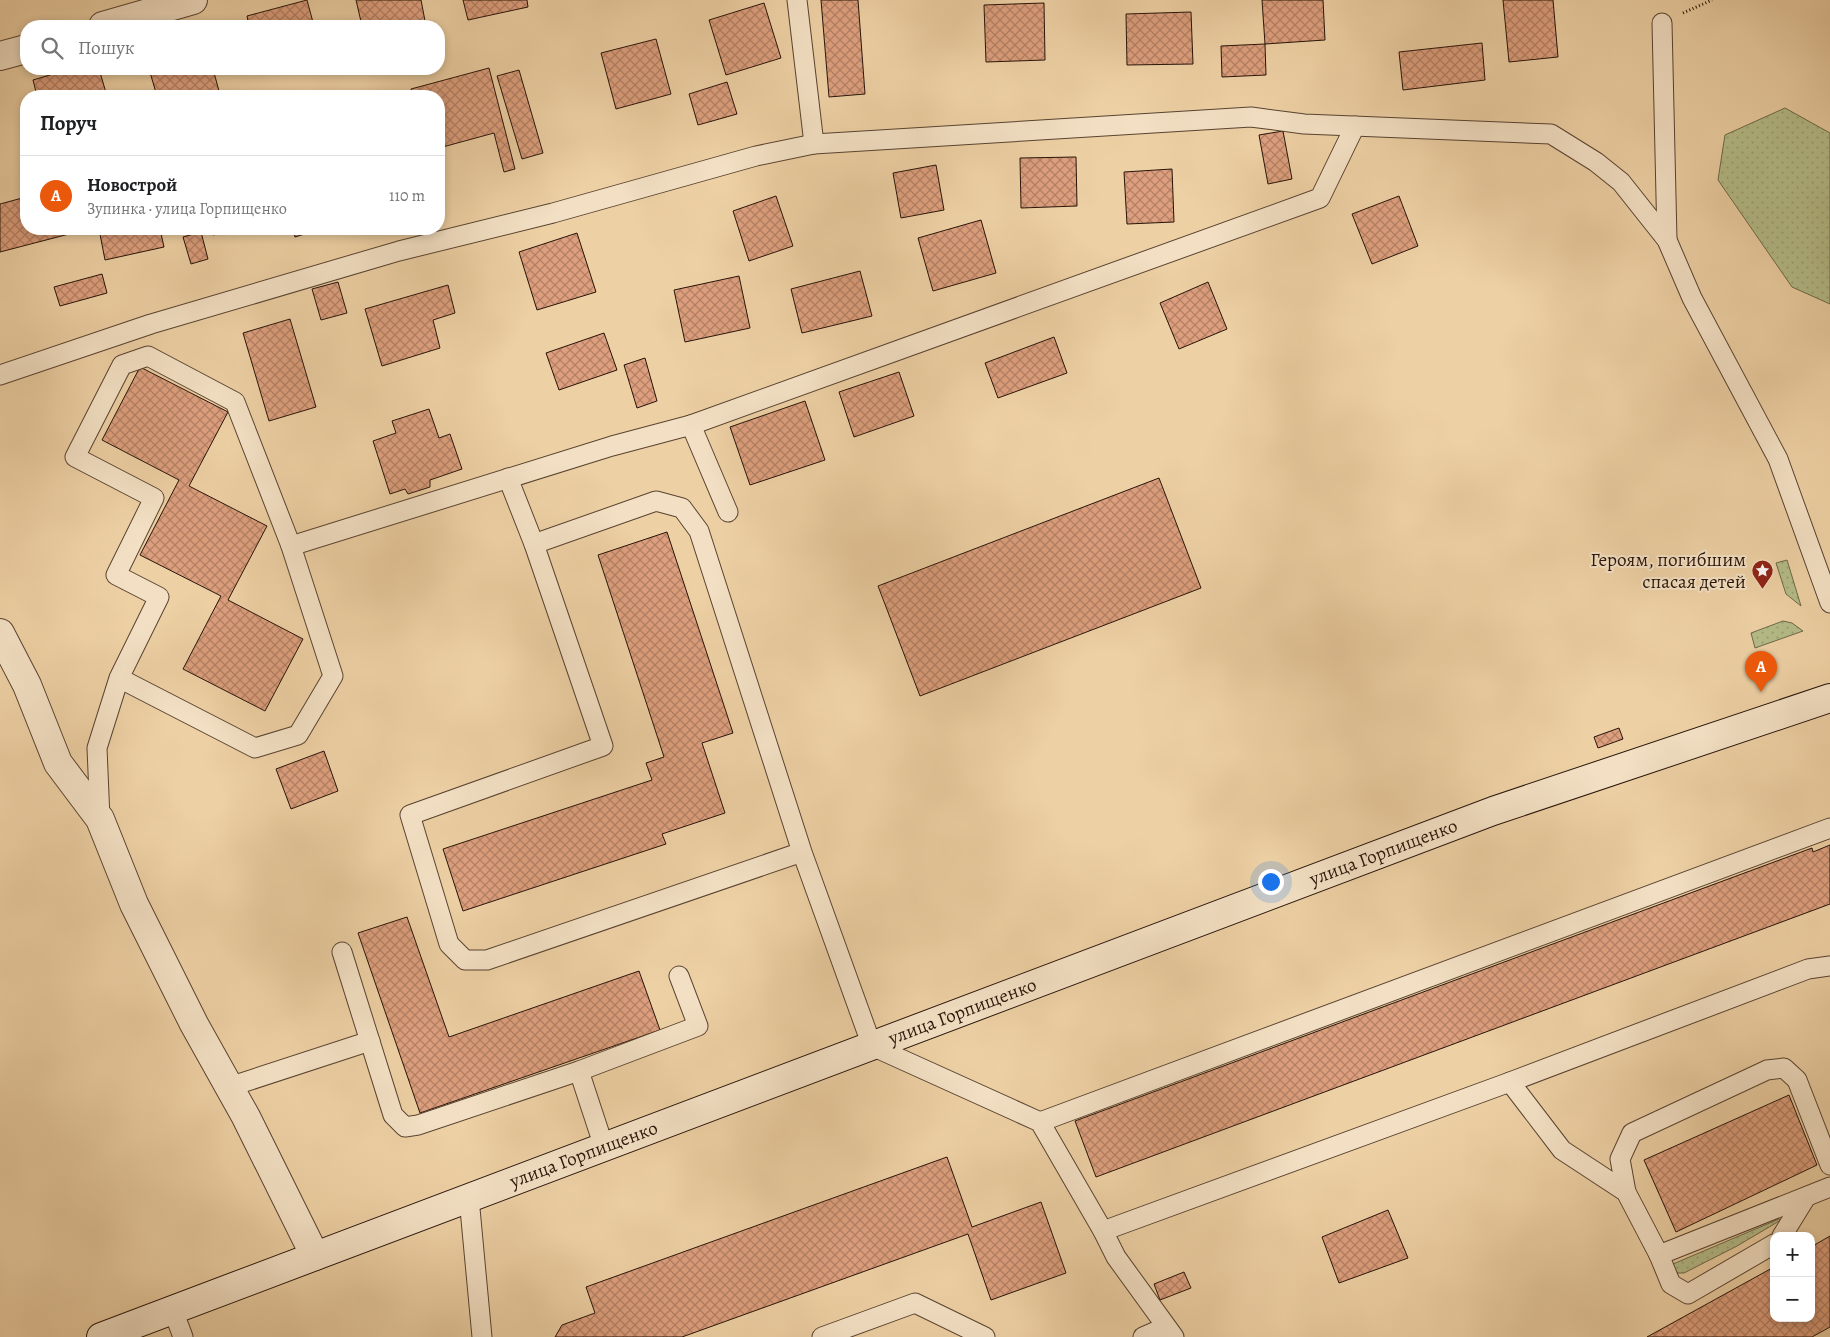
<!DOCTYPE html>
<html lang="uk">
<meta charset="utf-8">
<style>
body{margin:0;font-family:Alegreya,serif;background:#f6f6f6;color:#202124}
.controls{position:absolute;right:15px;bottom:15px;display:grid;overflow:hidden;border-radius:10px;box-shadow:0 2px 8px #0003}
.controls button{width:45px;height:45px;display:grid;place-items:center;padding:0;border:0;border-bottom:1px solid #e0e0e0;background:#fff;color:#202124;font:25px sans-serif}
.you{position:absolute;left:1270px;top:881px;width:18px;height:18px;margin:-12px;border:4px solid #fff;border-radius:50%;background:#1a73e8;box-shadow:0 0 0 8px #1a73e833}
.badge{display:grid;place-items:center;width:32px;height:32px;border-radius:50%;background:#ea580c;color:#fff;font-size:16px;font-weight:700}
.pin{position:absolute;translate:-50% -41px;filter:drop-shadow(0 1px 2px #0008)}
.pin::after{content:'';position:absolute;top:26px;width:18px;height:15px;background:inherit;clip-path:polygon(0 0,100% 0,50% 100%)}
.list{margin:0;padding:0;list-style:none}
h2{display:flex;justify-content:space-between;align-items:center;height:65px;margin:0;padding:0 20px;font-size:21px}
h2 small{font-size:16px;font-weight:400;color:#757577}
.list li{display:grid;grid-template-columns:32px 1fr auto;gap:15px;align-items:center;box-sizing:border-box;height:80px;padding:0 20px;border-top:1px solid #e0e0e0}
.list b{display:block;font-size:19px;white-space:nowrap}
.list p{margin:0;font-size:16px;white-space:nowrap;color:#757577}
.list em{font-size:16px;font-style:normal;color:#757577}
.icon{flex:none;width:28px;height:28px;fill:none;stroke:currentColor;stroke-width:2;stroke-linecap:round;stroke-linejoin:round}
.map{position:relative;flex:none;width:1830px;height:1337px;overflow:hidden}
.search{position:absolute;background:#fff;box-shadow:0 2px 8px #0003;left:20px;top:20px;width:425px;height:55px;display:flex;align-items:center;gap:12px;box-sizing:border-box;padding:0 18px;border-radius:20px;color:#757577;font-size:19px}
.panel{position:absolute;background:#fff;box-shadow:0 2px 8px #0003;left:20px;top:90px;width:425px;height:145px;border-radius:20px}
.map>svg:first-child{display:block}
.grass{fill:url(#grass-dots);stroke:#6e6848}
.building{fill:url(#building-cross-hatch);stroke:#281409}
.lines{fill:none;stroke-linecap:round;stroke-linejoin:round}
.service-casing{stroke:#594330;stroke-width:21}
.minor-casing{stroke:#594330;stroke-width:30}
.secondary-casing{stroke:#281409;stroke-width:30}
.path{stroke:#281409;stroke-width:3;stroke-dasharray:1 2.5;stroke-linecap:butt}
.service{stroke:#f3e0c4;stroke-width:19}
.minor{stroke:#f3e0c4;stroke-width:28}
.secondary{stroke:#f3e0c4;stroke-width:28}
.labels{text-anchor:middle;dominant-baseline:central;stroke-width:4;stroke-linejoin:round;paint-order:stroke}
.poi-label{font-size:19px;fill:#281409;stroke:#f3e0c4;text-anchor:end}
.street-label{font-size:19px;fill:#281409;stroke:#f3e0c4}
</style>
<div class="map">
<svg width="1830" height="1337" viewBox="0 0 1830 1337">
<defs>
<pattern id="grass-dots" width="8" height="8" patternUnits="userSpaceOnUse" patternTransform="scale(1.25)"><rect width="8" height="8" fill="#b4bc88"/><path d="M2 2h.1M6 6h.1" fill="none" stroke="#9ba174" stroke-width="1.8" stroke-linecap="round"/></pattern>
<pattern id="building-cross-hatch" width="8" height="8" patternUnits="userSpaceOnUse" patternTransform="scale(1.25)"><rect width="8" height="8" fill="#dd9f7d"/><path d="M0 0l8 8M0 8l8-8" fill="none" stroke="#b38065"/></pattern>
</defs>
<rect width="100%" height="100%" fill="#edd0a4"/>
<filter id="stains"><feTurbulence type="fractalNoise" baseFrequency=".004" numOctaves="4"/><feColorMatrix values="0 0 0 0 .2 0 0 0 0 .09 0 0 0 0 .02 0 0 0 .5 -.17"/></filter>
<radialGradient id="worn" r=".72"><stop offset=".6" stop-color="#630" stop-opacity="0"/><stop offset="1" stop-color="#630" stop-opacity=".3"/></radialGradient>
<g class="grass">
<polygon points="1785,108 1830,133 1830,304 1792,287 1718,180 1725,135"/>
<polygon points="1787,560 1801,606 1786,594 1776,563"/>
<polygon points="1783,621 1792,623 1803,631 1755,648 1751,633"/>
<polygon points="1779,1219 1781,1220 1737,1246 1684,1273 1678,1273 1671,1268 1673,1264"/>
</g>
<g class="building">
<polygon points="307,0 314,26 249,26 247,16"/>
<polygon points="356,0 421,0 426,26 362,26"/>
<polygon points="463,0 527,0 528,7 468,20"/>
<polygon points="821,0 858,0 865,94 829,97"/>
<polygon points="1262,0 1323,0 1325,40 1265,44"/>
<polygon points="1503,0 1553,0 1558,57 1509,62"/>
<polygon points="764,3 781,58 726,75 709,20"/>
<polygon points="1044,3 1045,60 986,62 984,5"/>
<polygon points="1191,12 1193,64 1127,65 1126,14"/>
<polygon points="656,39 671,94 616,109 601,53"/>
<polygon points="1482,43 1485,80 1403,90 1399,52"/>
<polygon points="1265,44 1266,75 1222,77 1221,46"/>
<polygon points="489,68 515,169 504,172 494,133 439,148 439,96 413,96 411,89"/>
<polygon points="70,69 99,69 107,96 37,96 33,80"/>
<polygon points="149,69 213,69 219,91 199,96 157,96"/>
<polygon points="519,70 543,153 522,159 497,76"/>
<polygon points="727,82 737,114 698,125 689,94"/>
<polygon points="1283,131 1292,179 1268,184 1259,135"/>
<polygon points="1076,157 1077,206 1021,208 1020,158"/>
<polygon points="936,165 944,210 901,218 893,173"/>
<polygon points="1172,169 1174,222 1127,224 1124,172"/>
<polygon points="776,196 793,246 749,261 733,211"/>
<polygon points="1399,196 1418,246 1372,264 1352,214"/>
<polygon points="26,197 26,229 67,229 69,234 0,252 0,204"/>
<polygon points="981,220 996,273 933,291 918,238"/>
<polygon points="99,229 160,229 164,247 105,260"/>
<polygon points="212,229 235,229 213,235"/>
<polygon points="293,229 313,229 314,231 295,237"/>
<polygon points="201,232 208,259 191,264 183,237"/>
<polygon points="577,233 596,292 537,310 519,252"/>
<polygon points="860,271 872,316 802,333 791,289"/>
<polygon points="102,274 107,293 60,306 54,287"/>
<polygon points="739,276 750,328 685,342 674,290"/>
<polygon points="338,282 347,313 321,320 312,289"/>
<polygon points="1208,282 1227,329 1179,349 1160,303"/>
<polygon points="448,285 455,313 433,320 440,348 382,366 365,309"/>
<polygon points="290,319 316,407 269,421 243,333"/>
<polygon points="604,333 617,370 559,390 546,353"/>
<polygon points="1054,337 1067,373 998,398 985,363"/>
<polygon points="645,358 657,401 637,408 624,365"/>
<polygon points="140,367 228,412 189,486 267,526 228,600 303,639 265,711 183,669 221,596 140,555 179,480 102,440"/>
<polygon points="899,372 914,416 854,437 839,392"/>
<polygon points="805,401 825,460 750,485 730,427"/>
<polygon points="429,409 439,438 450,434 462,469 430,480 430,487 408,494 405,489 390,494 373,441 396,433 392,421"/>
<polygon points="1159,478 1201,588 920,696 878,586"/>
<polygon points="667,532 733,733 702,743 725,813 662,834 666,844 463,911 443,849 652,780 646,763 664,757 598,555"/>
<polygon points="1619,728 1623,739 1598,748 1594,737"/>
<polygon points="324,751 338,791 291,809 276,769"/>
<polygon points="1830,845 1830,904 1096,1177 1075,1121 1812,848 1813,852"/>
<polygon points="407,917 449,1037 639,971 660,1030 420,1113 358,933"/>
<polygon points="1789,1095 1817,1165 1676,1232 1644,1160"/>
<polygon points="947,1157 972,1227 1041,1202 1066,1273 991,1300 968,1234 682,1337 555,1337 562,1325 595,1313 586,1287"/>
<polygon points="1388,1210 1408,1258 1339,1283 1322,1237"/>
<polygon points="1830,1236 1830,1327 1812,1337 1647,1337 1774,1267 1774,1318 1811,1318 1811,1247"/>
<polygon points="1184,1272 1191,1288 1160,1300 1154,1284"/>
</g>
<g class="lines">
<defs>
<g id="service">
<polyline points="797,0 814,144 1251,117 1304,124 1551,134 1596,162 1621,182 1667,240 1692,298 1778,459 1830,603"/>
<polyline points="1662,23 1667,240"/>
<polyline points="0,375 151,324 399,251 553,213 756,156 814,144"/>
<polyline points="691,425 1320,198 1355,126"/>
<polyline points="508,478 534,544"/>
<polyline points="291,546 612,446 691,425 728,512"/>
<polyline points="100,819 97,748 119,678 159,597 116,575 154,498 75,457 122,365 148,356 235,402 291,546 333,676 298,735 255,748 119,678"/>
<polyline points="802,852 487,960 465,960 449,944 410,815 603,746 534,544 656,501 682,508 699,531 802,852 872,1046 1040,1122 1103,1231 1116,1257 1174,1337"/>
<polyline points="342,952 393,1115 405,1127 418,1125 579,1071 698,1026 679,976"/>
<polyline points="579,1071 604,1147"/>
<polyline points="1510,1082 1562,1150 1626,1192 1659,1255 1830,1187"/>
<polyline points="229,1087 370,1041"/>
<polyline points="1040,1122 1830,828"/>
<polyline points="1626,1192 1620,1159 1632,1133 1767,1070 1784,1068 1797,1080 1830,1165"/>
<polyline points="469,1198 482,1337"/>
<polyline points="1103,1231 1510,1082 1808,969 1830,966"/>
<polyline points="1782,1236 1806,1197"/>
<polyline points="1659,1255 1671,1284 1688,1294 1774,1244"/>
<polyline points="173,1310 183,1337"/>
<polyline points="822,1337 915,1303 985,1337"/>
<polyline points="1143,1337 1166,1327"/>
</g>
<g id="minor">
<polyline points="103,26 193,0"/>
<polyline points="0,56 26,49"/>
<polyline points="0,633 27,685 58,763 100,819 134,904 194,1024 246,1117 315,1256"/>
</g>
<g id="secondary">
<path id="s1" d="M101,1337L1493,811L1830,698"/>
</g>
</defs>
<use href="#service" class="service-casing"/>
<use href="#minor" class="minor-casing"/>
<use href="#secondary" class="secondary-casing"/>
<polyline class="path" points="1683,13 1712,0"/>
<use href="#service" class="service"/>
<use href="#minor" class="minor"/>
<use href="#secondary" class="secondary"/>
</g>
<defs>
<symbol id="sight-pin" viewBox="-11 -11 22 30"><path d="M0 17L-7.5 6A9.5 9.5 0 1 1 7.5 6Z" fill="#8f2418" stroke="#f3e0c4"/><path d="M0-6L1.8-2.2L6-1.7L2.9 1.2L3.7 5.4L0 3.3L-3.7 5.4L-2.9 1.2L-6-1.7L-1.8-2.2Z" fill="#fff"/></symbol>
</defs>
<g fill-rule="evenodd">
<use href="#sight-pin" x="1750" y="558" width="25" height="34"/>
</g>
<g class="labels">
<g class="poi-label">
<text x="1746" y="560">Героям, погибшим<tspan x="1746" dy="22">спасая детей</tspan></text>
</g>
<g class="street-label">
<text stroke="none"><textPath href="#s1" startOffset="1371">улица Горпищенко</textPath></text>
<text stroke="none"><textPath href="#s1" startOffset="921">улица Горпищенко</textPath></text>
<text stroke="none"><textPath href="#s1" startOffset="516">улица Горпищенко</textPath></text>
</g>
</g>
<rect width="100%" height="100%" filter="url(#stains)"/>
<rect width="100%" height="100%" fill="url(#worn)"/>
</svg>
<div class="controls">
<button>+</button>
<button>−</button>
</div>
<div class="you"></div>
<div class="pin badge" style="left:1761px;top:692px">A</div>
<div class="search"><svg class="icon" aria-label="search" viewBox="0 0 24 24"><circle cx="10" cy="10" r="6"/><path d="M15 15l6 6"/></svg>Пошук</div>
<section class="panel">
<h2>Поруч<small></small></h2>
<ul class="list">
<li><span class="badge">A</span><div><b>Новострой</b><p>Зупинка · улица Горпищенко</p></div><em>110 m</em></li>
</ul>
</section>
</div>
